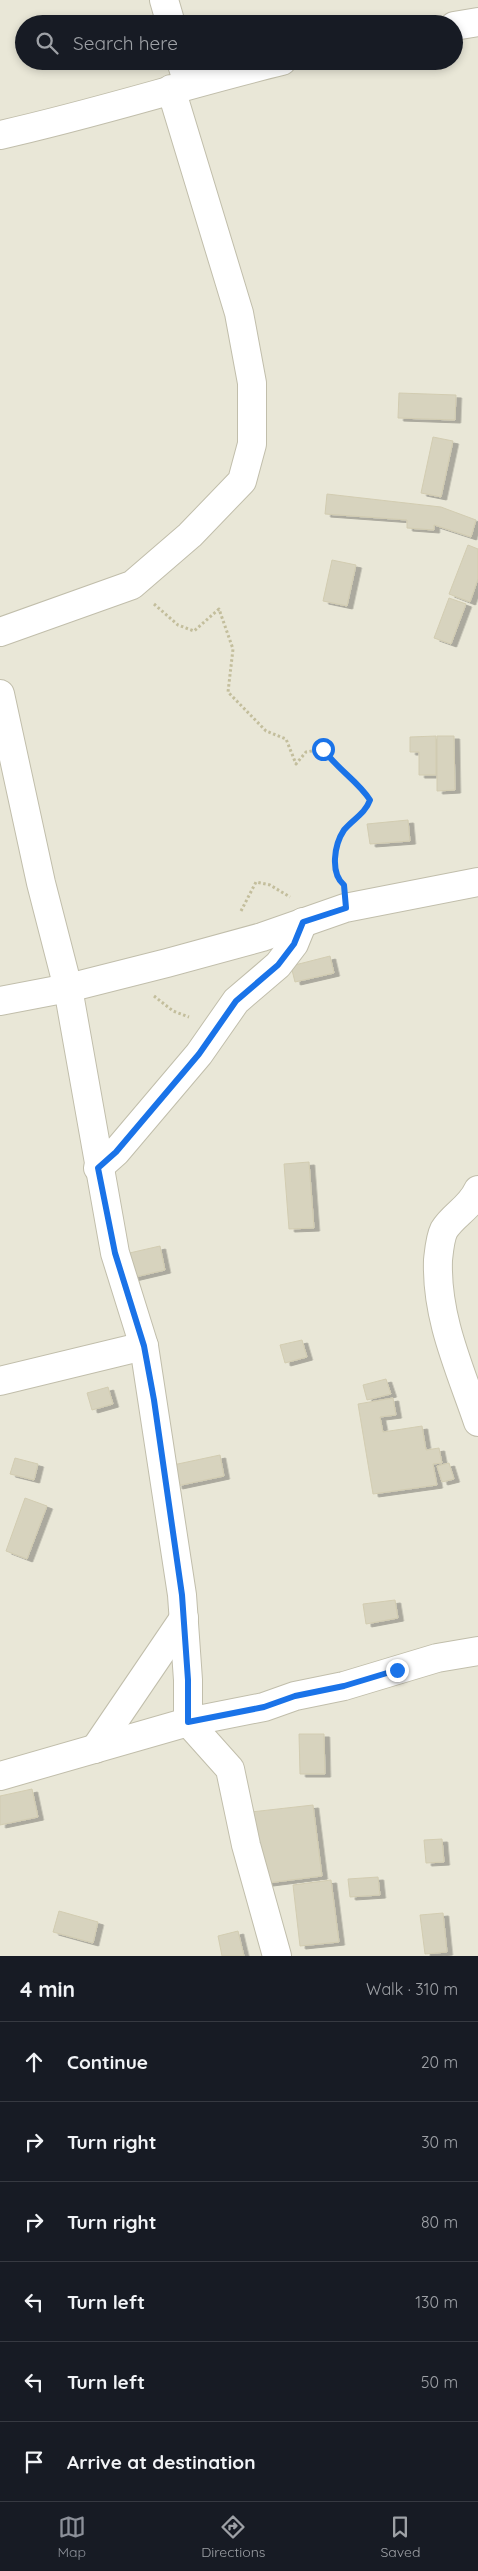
<!DOCTYPE html>
<meta charset="utf-8">
<style>
body{margin:0;font-family:Quicksand,sans-serif;background:#20242c;color:#f1f3f6}
.stop{position:absolute;width:15px;height:15px;margin:-11px;border:4px solid #1a73e8;border-radius:50%;background:#fff}
.stop.end{background:#1a73e8;border-color:#fff;box-shadow:0 1px 5px #0008}
.list{margin:0;padding:0;list-style:none}
h2{display:flex;justify-content:space-between;align-items:center;height:65px;margin:0;padding:0 20px;font-size:21px}
h2 small{font-size:16px;font-weight:400;color:#9ea1a6}
.list li{display:grid;grid-template-columns:32px 1fr auto;gap:15px;align-items:center;box-sizing:border-box;height:80px;padding:0 20px;border-top:1px solid #363941}
.list b{display:block;font-size:19px;white-space:nowrap}
.list em{font-size:16px;font-style:normal;color:#9ea1a6}
.icon{flex:none;width:28px;height:28px;fill:none;stroke:currentColor;stroke-width:2;stroke-linecap:round;stroke-linejoin:round}
.map{position:relative;flex:none;width:478px;height:1956px;overflow:hidden}
.search{position:absolute;background:#171b24;box-shadow:0 2px 8px #0003;left:15px;right:15px;top:15px;height:55px;display:flex;align-items:center;gap:12px;box-sizing:border-box;padding:0 18px;border-radius:28px;color:#9ea1a6;font-size:19px}
.sheet{height:545px;background:#171b24}
nav{display:flex;justify-content:space-around;align-items:center;box-sizing:border-box;height:70px;border-top:1px solid #363941;background:#171b24;font-size:14px;color:#9ea1a6}
nav a{display:grid;justify-items:center;gap:2px}
nav .on{color:#8c9099}
.map>svg:first-child{display:block}
.residential{fill:#e9e7d7;fill-rule:evenodd}
.building{fill:#d7d3be;stroke:#d2ccb1;filter:url(#shadow)}
.lines{fill:none;stroke-linecap:round;stroke-linejoin:round}
.street-casing{stroke:#c1beab;stroke-width:30}
.path{stroke:#c3be9c;stroke-width:3;stroke-dasharray:2.5 2.5;stroke-linecap:butt}
.street{stroke:#fff;stroke-width:28}
.route{stroke:#1a73e8;stroke-width:6}
</style>
<div class="map">
<svg width="478" height="1956" viewBox="0 0 478 1956">
<defs>
<filter id="shadow"><feDropShadow dx="5.5" dy="3" stdDeviation="0" flood-color="#0004"/></filter>
</defs>
<rect width="100%" height="100%" fill="#f5f4e9"/>
<path class="residential" d="M0,0H478V1956H0ZM24,24H454V61H24Z"/>
<g class="building">
<polygon points="399,393 456,395 455,420 398,418"/>
<polygon points="433,437 453,441 441,497 421,493"/>
<polygon points="327,494 441,507 476,520 471,537 434,525 434,530 407,528 407,520 325,514"/>
<polygon points="468,545 478,549 478,579 470,602 449,594"/>
<polygon points="332,560 356,565 347,606 323,601"/>
<polygon points="449,598 466,604 451,644 434,638"/>
<polygon points="436,736 436,775 419,775 419,752 410,752 410,737"/>
<polygon points="437,736 454,736 455,790 437,791"/>
<polygon points="408,820 410,841 370,844 367,824"/>
<polygon points="330,956 334,973 295,982 291,966"/>
<polygon points="309,1162 314,1228 289,1229 284,1164"/>
<polygon points="160,1246 165,1270 131,1278 125,1254"/>
<polygon points="302,1340 307,1357 285,1363 280,1345"/>
<polygon points="386,1379 391,1394 367,1400 363,1385"/>
<polygon points="108,1387 113,1404 92,1410 87,1393"/>
<polygon points="393,1398 396,1415 380,1417 383,1432 422,1426 426,1450 439,1448 442,1463 433,1464 437,1485 373,1494 358,1404"/>
<polygon points="220,1455 224,1476 177,1486 173,1465"/>
<polygon points="15,1458 38,1464 34,1480 10,1474"/>
<polygon points="449,1463 454,1479 442,1482 437,1466"/>
<polygon points="25,1498 47,1506 27,1559 6,1551"/>
<polygon points="395,1600 398,1618 366,1624 363,1604"/>
<polygon points="299,1734 324,1734 325,1774 300,1774"/>
<polygon points="32,1789 38,1817 0,1825 0,1796"/>
<polygon points="313,1805 322,1876 260,1884 251,1812"/>
<polygon points="442,1839 444,1862 426,1863 424,1840"/>
<polygon points="378,1877 380,1895 350,1897 348,1879"/>
<polygon points="331,1880 339,1942 300,1946 293,1885"/>
<polygon points="59,1911 98,1922 93,1943 53,1932"/>
<polygon points="443,1913 447,1952 425,1954 420,1915"/>
<polygon points="238,1931 244,1956 222,1956 218,1936"/>
</g>
<g class="lines">
<defs>
<g id="street">
<polyline points="164,0 171,24"/>
<polyline points="454,26 478,22"/>
<polyline points="181,61 188,84"/>
<path d="M0,135C95,114 187,84 282,61"/>
<polyline points="0,632 132,585 190,535 242,481 252,444 252,383 239,313 171,89"/>
<polyline points="0,694 41,883 68,988 115,1253 144,1346 182,1595 188,1680 188,1722 264,1707 295,1696 344,1686 437,1658 478,1651"/>
<polyline points="0,1001 68,988 167,963 262,937 345,908 478,882"/>
<polyline points="98,1168 116,1152 199,1054 236,1001 278,965 294,944 303,922"/>
<path d="M478,1190C470,1208 453,1215 444,1230C440,1238 439,1251 438,1260C436,1318 460,1369 478,1422"/>
<polyline points="0,1381 144,1346"/>
<polyline points="95,1749 184,1618"/>
<polyline points="0,1776 188,1722 230,1769 246,1845 277,1956"/>
</g>
</defs>
<use href="#street" class="street-casing"/>
<g class="path">
<path d="M154,604L178,625L194,631L219,609L233,649L228,692L266,731L286,739L296,764L306,752L323,749C337,769 359,781 370,800C365,815 352,819 344,831C334,844 332,866 339,880"/>
<polyline points="241,911 256,882 270,885 290,897"/>
<polyline points="154,996 173,1011 189,1017"/>
</g>
<use href="#street" class="street"/>
</g>
<g class="lines">
<path class="route" d="M323,749C337,769 358,781 370,800C365,814 353,819 344,830C334,845 330,873 344,885L346,908L303,922L294,944L278,965L236,1001L199,1054L116,1152L98,1168L115,1253L144,1346L154,1400L182,1595L188,1680V1722L264,1707L295,1696L344,1686L397,1670"/>
</g>
</svg>
<div class="stop" style="left:323px;top:749px"></div>
<div class="stop end" style="left:397px;top:1670px"></div>
<div class="search"><svg class="icon" aria-label="search" viewBox="0 0 24 24"><circle cx="10" cy="10" r="6"/><path d="M15 15l6 6"/></svg>Search here</div>
</div>
<section class="sheet">
<h2>4 min<small>Walk · 310 m</small></h2>
<ul class="list">
<li><svg class="icon" aria-label="ahead" viewBox="0 0 24 24"><path d="M12 20V5M6 11l6-6 6 6"/></svg><div><b>Continue</b></div><em>20 m</em></li>
<li><svg class="icon" aria-label="right" viewBox="0 0 24 24"><path d="M7 20v-9h11M14 6l5 5-5 5"/></svg><div><b>Turn right</b></div><em>30 m</em></li>
<li><svg class="icon" aria-label="right" viewBox="0 0 24 24"><path d="M7 20v-9h11M14 6l5 5-5 5"/></svg><div><b>Turn right</b></div><em>80 m</em></li>
<li><svg class="icon" aria-label="left" viewBox="0 0 24 24"><path d="M17 20v-9H6M10 6l-5 5 5 5"/></svg><div><b>Turn left</b></div><em>130 m</em></li>
<li><svg class="icon" aria-label="left" viewBox="0 0 24 24"><path d="M17 20v-9H6M10 6l-5 5 5 5"/></svg><div><b>Turn left</b></div><em>50 m</em></li>
<li><svg class="icon" aria-label="arrive" viewBox="0 0 24 24"><path d="M6 21V4h12l-3 4 3 4H6"/></svg><div><b>Arrive at destination</b></div></li>
</ul>
</section>
<nav>
<a class="on"><svg class="icon" aria-label="map" viewBox="0 0 24 24"><path d="M3 6l6-2 6 2 6-2v14l-6 2-6-2-6 2zM9 4v14M15 6v14"/></svg>Map</a>
<a><svg class="icon" aria-label="directions" viewBox="0 0 24 24"><path d="M12 3l9 9-9 9-9-9zM9 14v-3h6M13 9l2 2-2 2"/></svg>Directions</a>
<a><svg class="icon" aria-label="saved" viewBox="0 0 24 24"><path d="M7 4h10v16l-5-4-5 4z"/></svg>Saved</a>
</nav>
